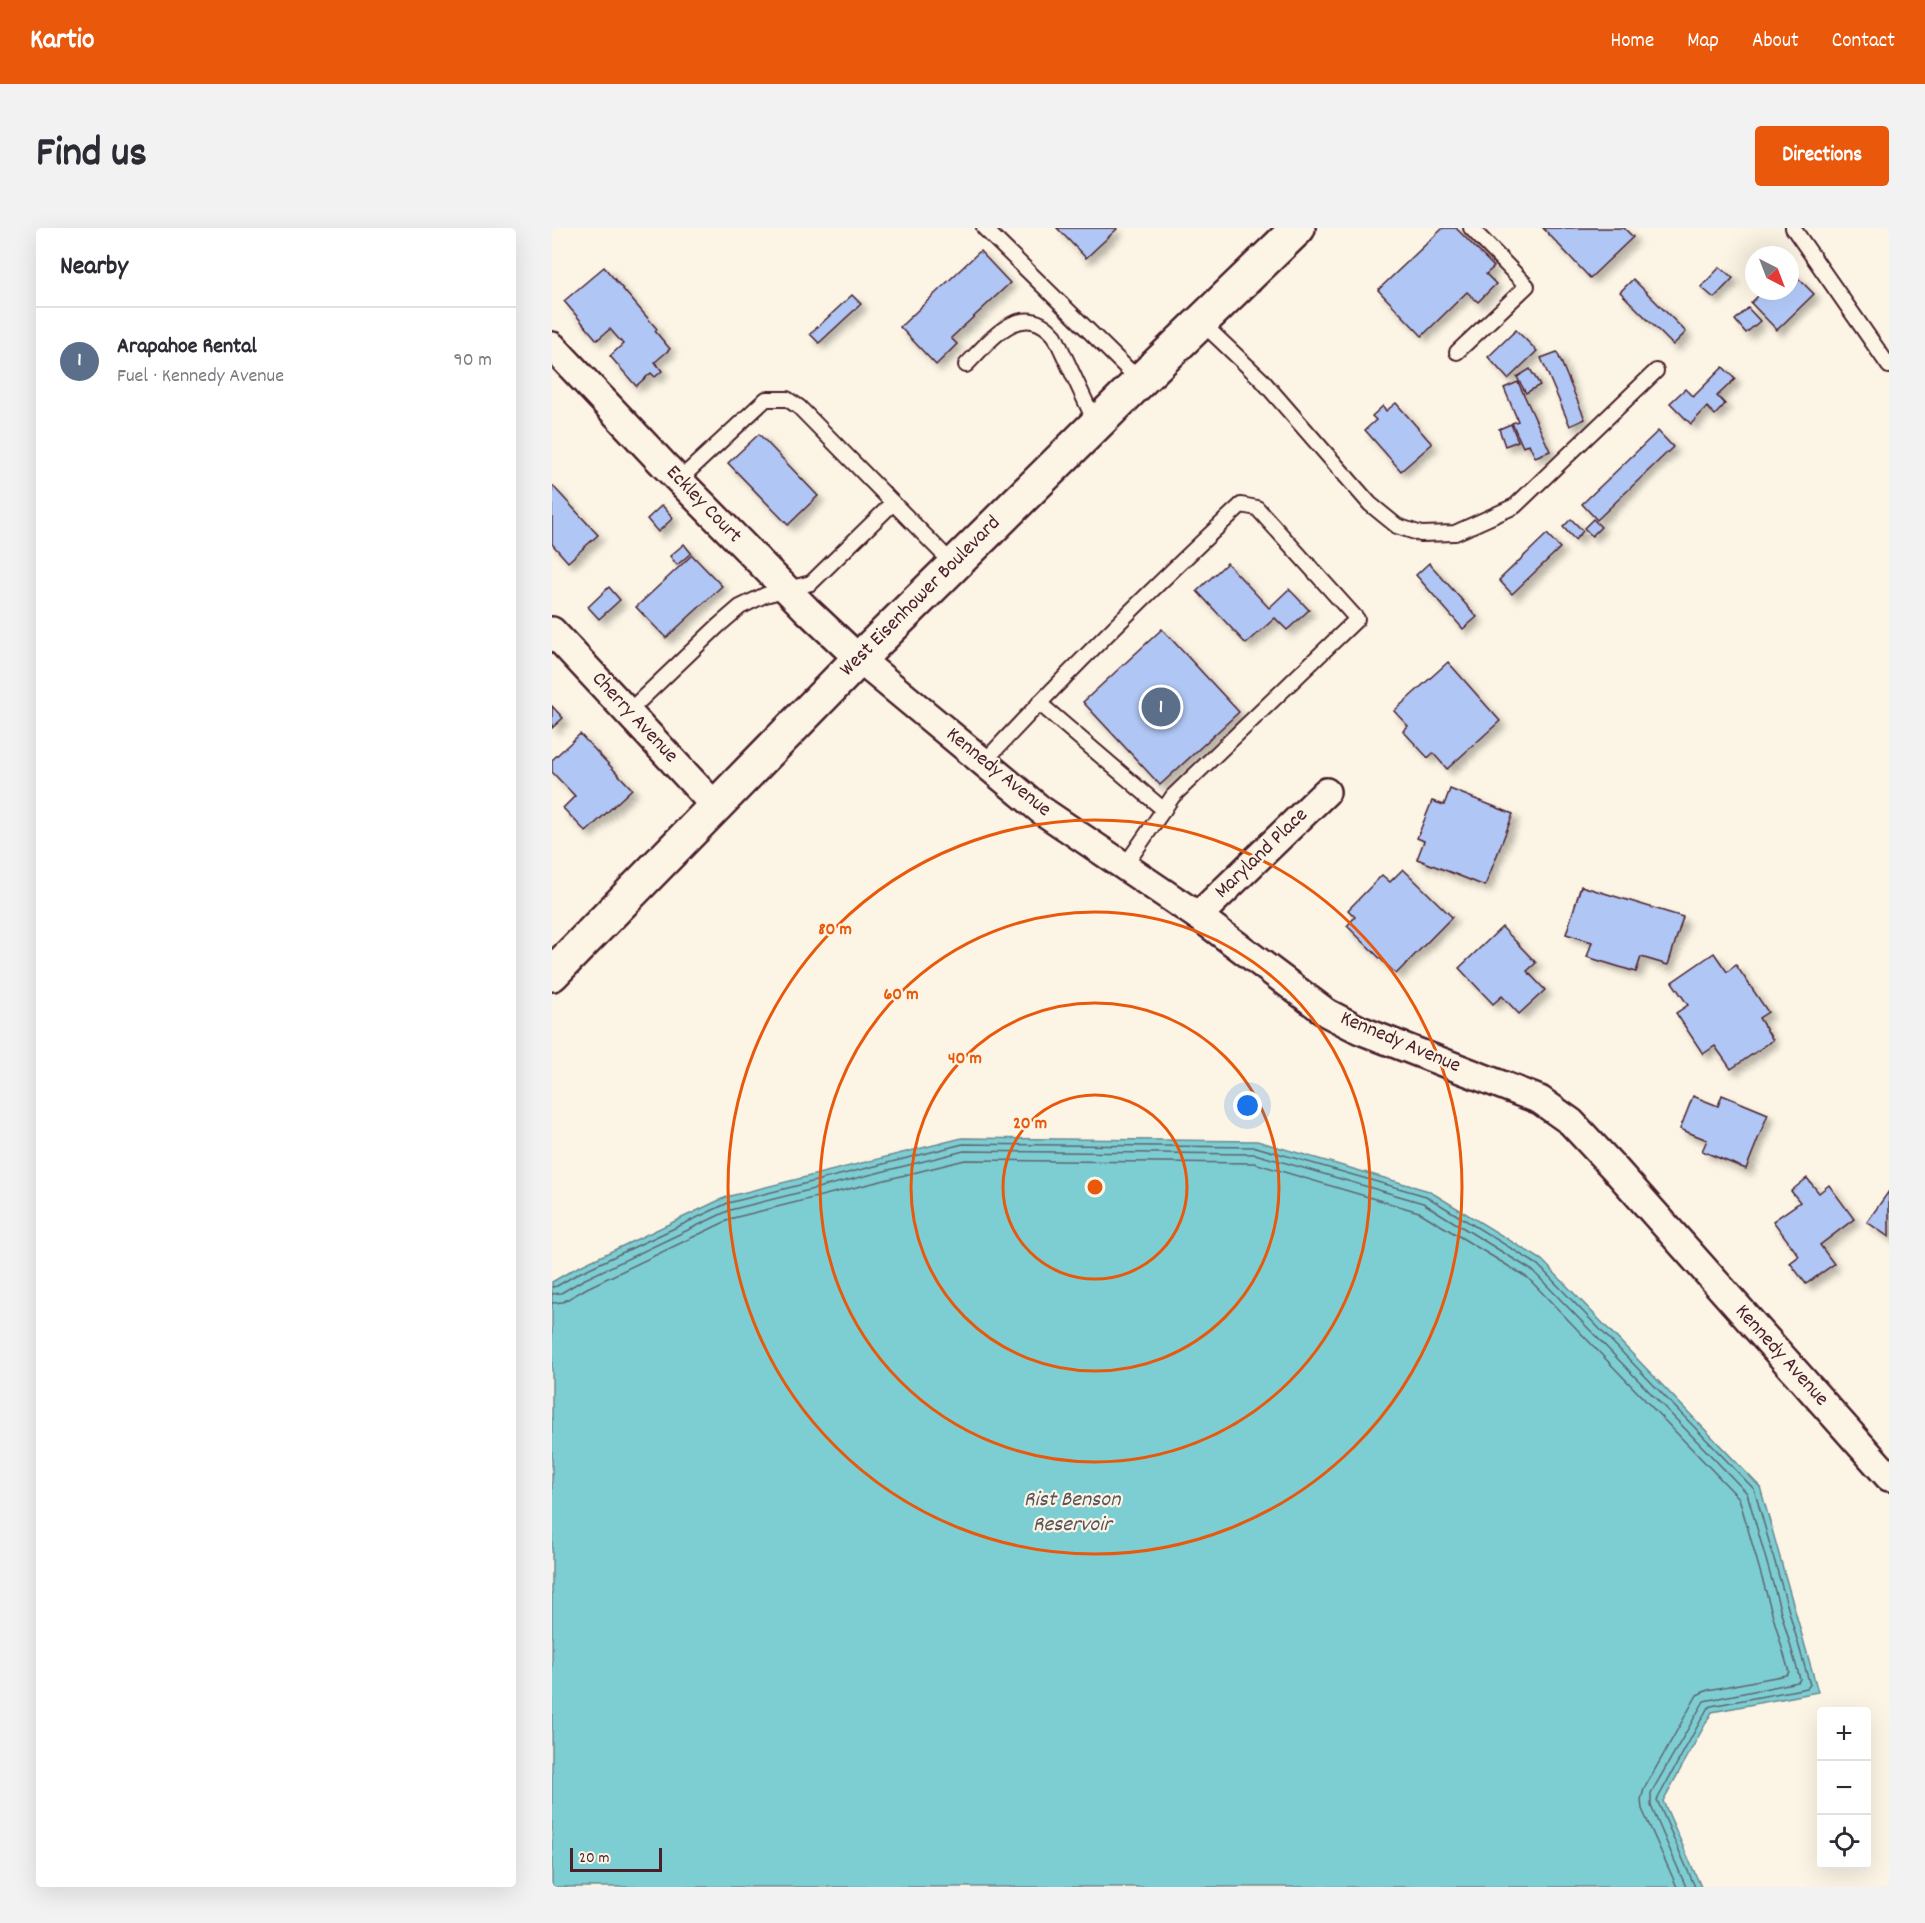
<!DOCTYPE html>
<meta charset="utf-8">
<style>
body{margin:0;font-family:Dekko,sans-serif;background:#f2f2f3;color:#2b2b33}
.controls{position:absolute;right:18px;bottom:18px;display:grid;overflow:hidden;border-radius:6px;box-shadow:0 6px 24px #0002}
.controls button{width:54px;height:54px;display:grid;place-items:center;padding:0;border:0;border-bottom:2px solid #e1e1e2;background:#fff;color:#2b2b33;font:30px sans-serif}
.compass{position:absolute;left:1193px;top:18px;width:54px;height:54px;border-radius:50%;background:#fff;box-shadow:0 6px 24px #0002;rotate:138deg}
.scale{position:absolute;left:18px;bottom:15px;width:92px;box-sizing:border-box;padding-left:6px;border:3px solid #4a1f2b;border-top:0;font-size:16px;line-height:21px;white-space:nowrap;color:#4a1f2b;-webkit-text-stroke:4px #fcf5e5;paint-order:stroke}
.you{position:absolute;left:696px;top:878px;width:21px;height:21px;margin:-15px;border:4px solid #fff;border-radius:50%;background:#1a73e8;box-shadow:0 0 0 9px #1a73e833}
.badge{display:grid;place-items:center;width:39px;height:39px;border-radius:50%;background:#ea580c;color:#fff;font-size:20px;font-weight:700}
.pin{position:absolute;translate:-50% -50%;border:3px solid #fff;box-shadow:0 2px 6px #0006}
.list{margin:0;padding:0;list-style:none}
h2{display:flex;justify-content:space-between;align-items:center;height:78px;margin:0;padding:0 24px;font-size:26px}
h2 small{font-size:20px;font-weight:400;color:#7c7c81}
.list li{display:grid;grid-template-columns:39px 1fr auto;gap:18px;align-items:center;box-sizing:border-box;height:108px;padding:0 24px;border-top:2px solid #e1e1e2}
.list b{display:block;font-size:22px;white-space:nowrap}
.list p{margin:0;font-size:20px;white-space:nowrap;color:#7c7c81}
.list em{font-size:20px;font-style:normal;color:#7c7c81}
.icon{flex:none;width:33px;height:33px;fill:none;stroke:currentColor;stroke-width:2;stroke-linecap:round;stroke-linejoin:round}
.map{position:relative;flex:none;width:1337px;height:1659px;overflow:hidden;border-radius:6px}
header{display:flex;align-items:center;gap:36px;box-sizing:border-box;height:84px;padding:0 30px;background:#ea580c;color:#fff}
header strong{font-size:28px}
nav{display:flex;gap:33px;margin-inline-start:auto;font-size:21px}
.intro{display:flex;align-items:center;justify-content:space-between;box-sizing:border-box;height:144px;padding:0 36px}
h1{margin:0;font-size:42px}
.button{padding:15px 27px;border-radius:6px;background:#ea580c;color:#fff;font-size:21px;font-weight:700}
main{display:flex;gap:36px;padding:0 36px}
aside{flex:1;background:#fff;border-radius:6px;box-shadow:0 6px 24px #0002}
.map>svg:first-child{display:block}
.water{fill:#7dced3;stroke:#698890;stroke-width:1.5}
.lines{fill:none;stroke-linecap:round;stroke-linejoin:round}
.shore{stroke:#5e656e;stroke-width:1.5}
.building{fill:#b0c6f4;stroke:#4a1f2b;stroke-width:1.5;filter:url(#shadow)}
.service-casing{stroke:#4a1f2b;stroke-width:18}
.minor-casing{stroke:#4a1f2b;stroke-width:32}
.trunk-casing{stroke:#4a1f2b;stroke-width:38}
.service{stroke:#fcf5e5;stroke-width:14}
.minor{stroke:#fcf5e5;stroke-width:27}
.trunk{stroke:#fcf5e5;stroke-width:33}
.ring{fill:none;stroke:#e8590c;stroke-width:3}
.labels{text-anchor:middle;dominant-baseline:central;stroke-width:4.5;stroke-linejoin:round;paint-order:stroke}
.street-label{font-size:21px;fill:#4a1f2b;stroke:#fcf5e5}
.water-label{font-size:22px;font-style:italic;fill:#59545d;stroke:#fcf5e5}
.centre{fill:#e8590c;stroke:#fcf5e5;stroke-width:3}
.ring-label{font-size:18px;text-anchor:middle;font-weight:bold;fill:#e8590c;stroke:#fcf5e5;stroke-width:4.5;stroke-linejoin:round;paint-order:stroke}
</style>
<header>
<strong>Kartio</strong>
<nav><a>Home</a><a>Map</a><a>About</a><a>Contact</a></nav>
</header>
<div class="intro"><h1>Find us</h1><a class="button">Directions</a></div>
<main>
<aside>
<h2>Nearby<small></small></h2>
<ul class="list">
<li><span class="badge" style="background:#5c6f8a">1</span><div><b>Arapahoe Rental</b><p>Fuel · Kennedy Avenue</p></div><em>90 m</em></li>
</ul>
</aside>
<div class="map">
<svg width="1337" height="1659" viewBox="0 0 1337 1659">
<defs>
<filter id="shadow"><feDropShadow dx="5.5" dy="5.5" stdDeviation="3" flood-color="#0004"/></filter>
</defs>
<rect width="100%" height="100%" fill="#fcf5e5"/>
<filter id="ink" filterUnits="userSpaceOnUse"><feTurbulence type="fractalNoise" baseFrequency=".0167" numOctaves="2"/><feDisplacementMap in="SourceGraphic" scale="12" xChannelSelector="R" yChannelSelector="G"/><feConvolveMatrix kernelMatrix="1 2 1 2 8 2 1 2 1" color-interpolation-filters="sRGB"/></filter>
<g filter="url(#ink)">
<polygon class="water" points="410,910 705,913 877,963 990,1032 1208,1259 1266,1464 1160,1484 1111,1573 1149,1659 0,1659 0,1054 24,1040 174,969"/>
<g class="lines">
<g class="shore">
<polyline points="0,1059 5,1058 27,1045 176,975 411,916 704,919 874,968 986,1037 1202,1261 1258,1457 1255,1460 1159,1478 1155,1481 1105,1572 1143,1659"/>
<polyline points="0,1066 9,1065 31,1052 178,982 412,923 703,926 871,975 981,1043 1195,1265 1248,1451 1246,1454 1152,1473 1099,1565 1099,1578 1134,1659"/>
<polyline points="0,1075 11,1074 35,1060 181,990 413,932 702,935 867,984 976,1050 1187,1270 1237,1444 1234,1447 1156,1462 1145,1467 1092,1561 1089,1572 1090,1581 1125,1659"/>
</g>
</g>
<g class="building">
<polygon points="505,0 564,0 565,1 534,30"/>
<polygon points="891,0 904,0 942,39 934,46 944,56 926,74 915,64 870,108 826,62"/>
<polygon points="991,0 1072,0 1081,9 1038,50"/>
<polygon points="428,23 458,55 399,110 405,116 384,137 348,99"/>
<polygon points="52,39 105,101 103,103 118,121 103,134 110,143 103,149 99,145 84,158 58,128 71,116 58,101 45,112 12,73"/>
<polygon points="1168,39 1181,50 1162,70 1149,59"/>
<polygon points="1238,42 1262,66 1225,102 1199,75 1211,63 1238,63"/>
<polygon points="1081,51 1134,104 1121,117 1068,64"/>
<polygon points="300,67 309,76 267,115 258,106"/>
<polygon points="1196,80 1208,93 1194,105 1183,92"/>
<polygon points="964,102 985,123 956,151 936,129"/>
<polygon points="1005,124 1033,191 1018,198 989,130"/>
<polygon points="1171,139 1183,151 1165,168 1173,176 1163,187 1155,179 1139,196 1118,175 1133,161 1141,169"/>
<polygon points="978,141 988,157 974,165 965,149"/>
<polygon points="966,154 998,223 983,229 977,216 971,219 960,195 966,193 952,160"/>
<polygon points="844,175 880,216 849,243 813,202 824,192 820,188 831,178 834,183"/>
<polygon points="959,196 966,213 953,218 947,201"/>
<polygon points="1106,203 1121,219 1045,292 1030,276"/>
<polygon points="207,206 266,268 236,297 176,235"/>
<polygon points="0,257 46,307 16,334 0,316"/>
<polygon points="110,277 121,290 106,304 95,291"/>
<polygon points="1019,291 1031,303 1023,312 1011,299"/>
<polygon points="1041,291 1049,299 1040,308 1032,300"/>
<polygon points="995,306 1008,320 960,366 947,352"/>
<polygon points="132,316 139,325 125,337 118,328"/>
<polygon points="140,327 170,358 114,410 84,379"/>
<polygon points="675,335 717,380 737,361 757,382 735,402 723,390 694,416 645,363"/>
<polygon points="877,335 925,389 911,401 864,347"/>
<polygon points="57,359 68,372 47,391 36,379"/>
<polygon points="610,401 687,484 608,557 531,474"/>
<polygon points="896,434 948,493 895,541 881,525 876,530 851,503 856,498 842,483"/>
<polygon points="0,478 11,490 0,500"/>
<polygon points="28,506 80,561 34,604 11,580 23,568 0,544 0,532"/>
<polygon points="898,561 961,586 933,658 865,631 872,613 865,610 880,573 892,577"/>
<polygon points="851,641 900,689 844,746 795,698 803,689 796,682 830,647 838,654"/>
<polygon points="1029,658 1131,689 1116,737 1089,729 1084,744 1035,729 1040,714 1014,706"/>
<polygon points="950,699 984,735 975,743 993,762 967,786 950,768 941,776 907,740"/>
<polygon points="1162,725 1175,744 1184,737 1216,784 1207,790 1221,812 1179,841 1163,818 1151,826 1124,785 1136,777 1120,754"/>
<polygon points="1170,867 1216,886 1194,941 1150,923 1155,912 1128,901 1141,868 1166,878"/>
<polygon points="1255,950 1267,965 1277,957 1302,991 1268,1017 1282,1036 1254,1056 1238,1035 1247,1028 1221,993 1248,974 1239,963"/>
<polygon points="1337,963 1337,1009 1315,994"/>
</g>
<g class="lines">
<defs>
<g id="service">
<polyline points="432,0 588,153"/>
<polyline points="1241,0 1337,138"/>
<polyline points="649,94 710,152 818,276 845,298 869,306 903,305 963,278 1104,143"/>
<polyline points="905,124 975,58 919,0"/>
<path d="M414,137C438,113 470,69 503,108L544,196"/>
<polyline points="127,252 214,171 235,171 247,179 402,337"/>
<polyline points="487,475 612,582"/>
<polyline points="76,484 166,398 188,379 213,367 259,355 341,275"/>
<path d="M432,534C514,445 601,360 689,277L705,280L805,391L621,568L572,639"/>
</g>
<g id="minor">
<polyline points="0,118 112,237 255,382 307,431 489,582 646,688 775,785 808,802 988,872 1019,894 1063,941 1337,1249"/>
<polyline points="0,403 163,578"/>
<polyline points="646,688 774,564"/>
</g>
<polyline id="trunk" points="0,746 307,431 588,153 746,0"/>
</defs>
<use href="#service" class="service-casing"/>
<use href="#minor" class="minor-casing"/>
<use href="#trunk" class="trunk-casing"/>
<use href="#service" class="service"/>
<use href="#minor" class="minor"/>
<use href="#trunk" class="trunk"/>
</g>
</g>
<g class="ring">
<circle cx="543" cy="959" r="92"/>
<circle cx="543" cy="959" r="184"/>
<circle cx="543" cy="959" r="275"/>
<circle cx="543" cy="959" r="367"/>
</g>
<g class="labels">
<g class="street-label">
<text transform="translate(151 277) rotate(46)">Eckley Court</text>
<text transform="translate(369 369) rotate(-45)">West Eisenhower Boulevard</text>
<text transform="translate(82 490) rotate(47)">Cherry Avenue</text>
<text transform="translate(446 545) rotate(39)">Kennedy Avenue</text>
<text transform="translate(710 626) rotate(-44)">Maryland Place</text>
<text transform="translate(848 815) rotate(23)">Kennedy Avenue</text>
<text transform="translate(1229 1128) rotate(48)">Kennedy Avenue</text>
</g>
<g class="water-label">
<text x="520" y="1272">Rist Benson<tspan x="520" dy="25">Reservoir</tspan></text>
</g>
</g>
<circle cx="543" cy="959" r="9" class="centre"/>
<g class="ring-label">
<text x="283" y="706">80 m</text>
<text x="349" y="771">60 m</text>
<text x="413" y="835">40 m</text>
<text x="478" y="900">20 m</text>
</g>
</svg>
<div class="controls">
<button>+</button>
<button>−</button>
<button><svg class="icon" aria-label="locate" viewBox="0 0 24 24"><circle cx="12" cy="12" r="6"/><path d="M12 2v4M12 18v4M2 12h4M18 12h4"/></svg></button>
</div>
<svg class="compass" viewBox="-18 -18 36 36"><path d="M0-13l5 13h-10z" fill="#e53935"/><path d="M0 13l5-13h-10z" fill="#7c7c81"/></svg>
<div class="scale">20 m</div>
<div class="you"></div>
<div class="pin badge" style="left:609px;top:479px;background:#5c6f8a">1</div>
</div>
</main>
